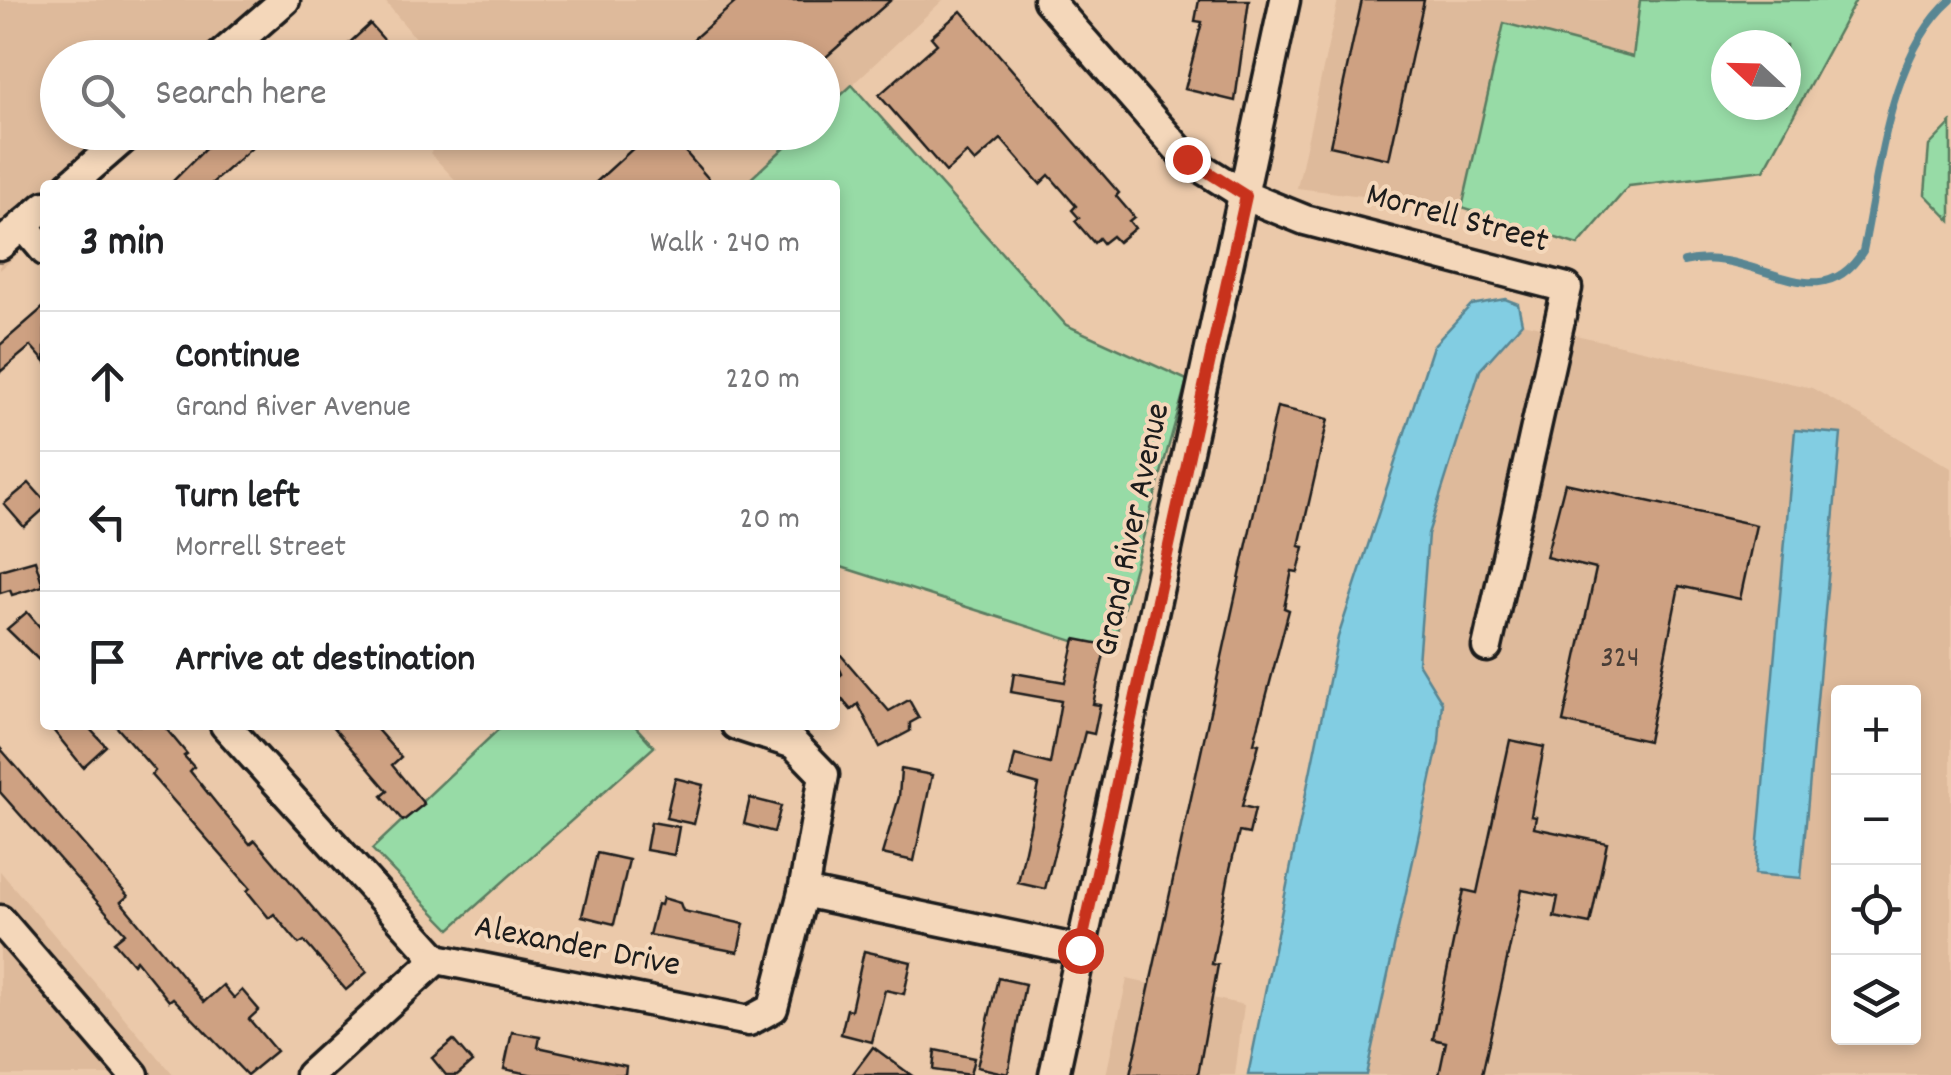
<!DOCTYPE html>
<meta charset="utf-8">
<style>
body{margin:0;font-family:Dekko,sans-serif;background:#f2f2f2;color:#202124}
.controls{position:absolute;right:30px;bottom:30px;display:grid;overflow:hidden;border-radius:10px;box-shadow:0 5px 15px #0003}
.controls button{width:90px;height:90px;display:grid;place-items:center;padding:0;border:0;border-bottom:2px solid #e0e0e0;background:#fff;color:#202124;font:50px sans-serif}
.compass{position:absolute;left:1711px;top:30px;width:90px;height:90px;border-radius:50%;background:#fff;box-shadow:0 5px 15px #0003;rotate:292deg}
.stop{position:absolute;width:30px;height:30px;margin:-22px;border:8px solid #c8321e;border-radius:50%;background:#fff}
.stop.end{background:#c8321e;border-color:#fff;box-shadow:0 2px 10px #0008}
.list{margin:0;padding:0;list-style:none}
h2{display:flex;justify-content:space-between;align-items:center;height:130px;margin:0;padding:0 40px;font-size:42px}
h2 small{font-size:32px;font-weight:400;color:#757577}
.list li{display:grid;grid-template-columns:65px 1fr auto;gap:30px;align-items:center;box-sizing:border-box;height:140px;padding:0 40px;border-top:2px solid #e0e0e0}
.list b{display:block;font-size:38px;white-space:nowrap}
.list p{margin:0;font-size:32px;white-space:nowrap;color:#757577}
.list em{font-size:32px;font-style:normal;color:#757577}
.icon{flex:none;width:55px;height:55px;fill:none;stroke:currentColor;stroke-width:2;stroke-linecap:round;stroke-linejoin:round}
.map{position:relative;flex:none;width:1951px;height:1075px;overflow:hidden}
.search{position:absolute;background:#fff;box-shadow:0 5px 15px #0003;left:40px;top:40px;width:800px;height:110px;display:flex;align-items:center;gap:25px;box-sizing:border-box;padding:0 35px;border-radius:55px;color:#757577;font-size:38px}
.panel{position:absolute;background:#fff;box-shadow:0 5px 15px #0003;left:40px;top:180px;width:800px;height:550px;border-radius:10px}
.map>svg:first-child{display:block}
.built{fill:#deba9b;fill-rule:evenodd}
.green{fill:#97dba6;stroke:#5a7c61;stroke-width:2.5;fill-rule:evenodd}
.water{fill:#82cde2;stroke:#598693;stroke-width:2.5}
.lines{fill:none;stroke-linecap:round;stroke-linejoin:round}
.stream{stroke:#598693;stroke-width:8}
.building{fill:#cea182;stroke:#1c1c1c;stroke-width:2.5}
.minor-casing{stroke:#1c1c1c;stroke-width:35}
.minor{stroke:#f4d7ba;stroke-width:28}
.route{stroke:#c8321e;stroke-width:12}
.labels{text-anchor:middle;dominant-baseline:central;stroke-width:8;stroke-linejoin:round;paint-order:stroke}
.number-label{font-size:30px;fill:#483d36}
.street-label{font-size:35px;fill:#1c1c1c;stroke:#f4d7ba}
</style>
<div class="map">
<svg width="1951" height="1075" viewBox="0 0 1951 1075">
<rect width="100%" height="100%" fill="#ebc9aa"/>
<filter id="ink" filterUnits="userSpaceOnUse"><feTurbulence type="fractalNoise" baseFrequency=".01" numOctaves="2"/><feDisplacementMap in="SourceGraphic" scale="20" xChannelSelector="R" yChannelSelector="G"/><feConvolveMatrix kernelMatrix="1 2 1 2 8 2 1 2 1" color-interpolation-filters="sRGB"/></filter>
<g filter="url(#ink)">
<g class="built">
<polygon points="0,0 301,0 237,57 58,58 58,132 153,133 95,185 45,185 45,230 0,270"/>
<polygon points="384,0 943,0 823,112 822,58 431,57"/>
<polygon points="1338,0 1640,0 1634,57 1504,23 1462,208 1297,188"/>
<polygon points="447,133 800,133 744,185 460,185 430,153"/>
<path d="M1522,323L1812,388L1951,468V1075H1366L1439,742L1442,702L1418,664L1428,534L1480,370ZM1838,692H1914V1038H1838Z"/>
<polygon points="0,871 173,1075 0,1075"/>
<polygon points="1127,979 1244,1005 1235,1075 1106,1075"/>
</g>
<g class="green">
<path d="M1640,0H1856L1764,170L1629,186L1578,245L1462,208L1504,23L1633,57ZM1786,45V105H1726V45Z"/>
<polygon points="852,85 1066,325 1187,380 1111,653 835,565 835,185 744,185 800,133 822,132 823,112"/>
<polygon points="1951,123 1951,221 1925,194 1929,146"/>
<polygon points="503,725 634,725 654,747 450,929 372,849"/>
</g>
<g class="water">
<polygon points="1505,299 1518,304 1522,323 1480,370 1428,534 1418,663 1442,702 1439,742 1366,1075 1248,1075 1338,637 1433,346 1471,305"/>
<polygon points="1795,430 1841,434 1801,878 1755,874"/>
</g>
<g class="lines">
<path class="stream" d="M1684,262C1753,244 1818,324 1863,251C1880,172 1888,55 1951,0"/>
</g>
<g class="building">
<polygon points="738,0 891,0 825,58 672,58"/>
<polygon points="1199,0 1249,0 1235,101 1185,89 1202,22 1195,21"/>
<polygon points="1362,0 1424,0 1389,159 1330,146"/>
<polygon points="961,11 1119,193 1116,196 1134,217 1129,221 1135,228 1118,242 1112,236 1103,243 1099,238 1094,243 1075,221 1079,218 1072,210 1076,206 1049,175 1040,184 1001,139 975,162 967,153 946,172 879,95 937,44 931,37"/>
<polygon points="370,24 400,58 333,58"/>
<polygon points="222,132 270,132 210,185 169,185"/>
<polygon points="651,132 668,132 714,185 593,185"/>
<polygon points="45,306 45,362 31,346 0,372 0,345"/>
<polygon points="1277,407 1328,419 1299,546 1304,547 1298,572 1292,571 1284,608 1289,610 1254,743 1259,744 1242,806 1255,809 1249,834 1239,832 1230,869 1212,964 1218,965 1198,1075 1130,1075"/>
<polygon points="29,483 45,501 45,508 24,527 4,504"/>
<polygon points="1565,483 1756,525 1740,599 1679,586 1648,741 1563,722 1596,569 1546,557"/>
<polygon points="35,560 43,586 12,595 10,590 0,593 0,570"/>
<polygon points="27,612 45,633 45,666 7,629"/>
<polygon points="1075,639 1106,645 1093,704 1100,705 1094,734 1085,732 1045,889 1018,883 1039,785 1010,777 1015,755 1050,764 1061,701 1011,692 1014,673 1065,682"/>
<polygon points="840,654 889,711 909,700 919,718 910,723 910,731 880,747 858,704 851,710 835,691 835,680 842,674 835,658"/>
<polygon points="49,725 86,725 106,746 83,767"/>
<polygon points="115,725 163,725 187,754 184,756 194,767 190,771 224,813 250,844 255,840 367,972 346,990 304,941 299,944 274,914 269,918 247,891 250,888 151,775 155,771"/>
<polygon points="331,725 373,725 401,757 392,765 424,804 403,821 382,796 388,791"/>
<polygon points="1510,740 1544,747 1531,816 1536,817 1534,828 1607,843 1590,924 1554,917 1558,897 1522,890 1482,1075 1439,1075 1446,1042 1433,1039 1464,890 1477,893"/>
<polygon points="0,748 128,896 121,902 204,1002 223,985 234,998 242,990 259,1010 249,1019 276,1051 247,1075 173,998 169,1001 136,960 133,964 114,942 125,933 0,792"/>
<polygon points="901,769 932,775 914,861 882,854 899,797"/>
<polygon points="675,778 703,785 694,824 666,818"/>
<polygon points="750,798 781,806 774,832 744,824"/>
<polygon points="651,822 679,827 674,855 646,850"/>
<polygon points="597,853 629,860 614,924 582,916"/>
<polygon points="663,898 680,903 683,911 744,924 738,952 649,935 657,904 661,905"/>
<polygon points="864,951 911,962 904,994 885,990 872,1042 841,1034 847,1009 851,1010"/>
<polygon points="998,978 1025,984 1008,1074 977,1067"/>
<polygon points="512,1032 540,1037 538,1047 626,1066 625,1075 534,1075 504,1069"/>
<polygon points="453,1040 472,1062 457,1075 446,1075 432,1058"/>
<polygon points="873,1047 911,1075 852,1075"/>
<polygon points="935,1050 974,1058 970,1075 933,1070"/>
</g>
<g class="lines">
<defs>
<g id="minor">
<polyline points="1048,0 1187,159 1246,196 1305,220 1567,288 1487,647"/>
<polyline points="218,58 285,0"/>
<polyline points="70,185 131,132"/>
<polyline points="23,225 45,251"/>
<polyline points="0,245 45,206"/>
<polyline points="225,725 437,959 749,1021 773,1008 803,892 824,775 794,744 736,725"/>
<polyline points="803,892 1080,950"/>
<polyline points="0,920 134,1075"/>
<polyline points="310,1075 437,959"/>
<polyline points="1054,1075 1285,0"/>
</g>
</defs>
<use href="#minor" class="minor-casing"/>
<use href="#minor" class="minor"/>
</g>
</g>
<g class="lines" filter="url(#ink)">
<polyline class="route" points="1080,950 1246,196 1187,159"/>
</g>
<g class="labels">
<g class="number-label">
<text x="1620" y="660">324</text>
</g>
<g class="street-label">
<text transform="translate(1457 220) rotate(15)">Morrell Street</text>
<text transform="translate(1134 530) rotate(-78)">Grand River Avenue</text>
<text transform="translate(577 948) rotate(11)">Alexander Drive</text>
</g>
</g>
</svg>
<div class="controls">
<button>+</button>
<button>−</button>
<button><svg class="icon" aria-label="locate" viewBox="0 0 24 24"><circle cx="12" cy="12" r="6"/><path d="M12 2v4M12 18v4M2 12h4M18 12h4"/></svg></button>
<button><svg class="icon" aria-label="layers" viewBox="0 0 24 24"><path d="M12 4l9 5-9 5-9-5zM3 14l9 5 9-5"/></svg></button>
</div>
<svg class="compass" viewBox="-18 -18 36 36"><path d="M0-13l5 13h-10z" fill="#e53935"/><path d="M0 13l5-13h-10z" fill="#757577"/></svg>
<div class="stop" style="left:1080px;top:950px"></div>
<div class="stop end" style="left:1187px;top:159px"></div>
<div class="search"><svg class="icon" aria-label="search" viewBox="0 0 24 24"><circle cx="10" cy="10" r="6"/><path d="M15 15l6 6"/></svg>Search here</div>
<section class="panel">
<h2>3 min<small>Walk · 240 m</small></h2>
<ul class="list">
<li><svg class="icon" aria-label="ahead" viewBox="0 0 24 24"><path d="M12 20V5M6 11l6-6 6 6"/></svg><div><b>Continue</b><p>Grand River Avenue</p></div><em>220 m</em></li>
<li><svg class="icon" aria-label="left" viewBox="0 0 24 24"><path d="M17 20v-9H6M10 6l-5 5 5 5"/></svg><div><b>Turn left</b><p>Morrell Street</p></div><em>20 m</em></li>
<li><svg class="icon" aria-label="arrive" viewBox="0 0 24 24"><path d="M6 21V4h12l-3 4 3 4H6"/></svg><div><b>Arrive at destination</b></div></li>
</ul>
</section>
</div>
